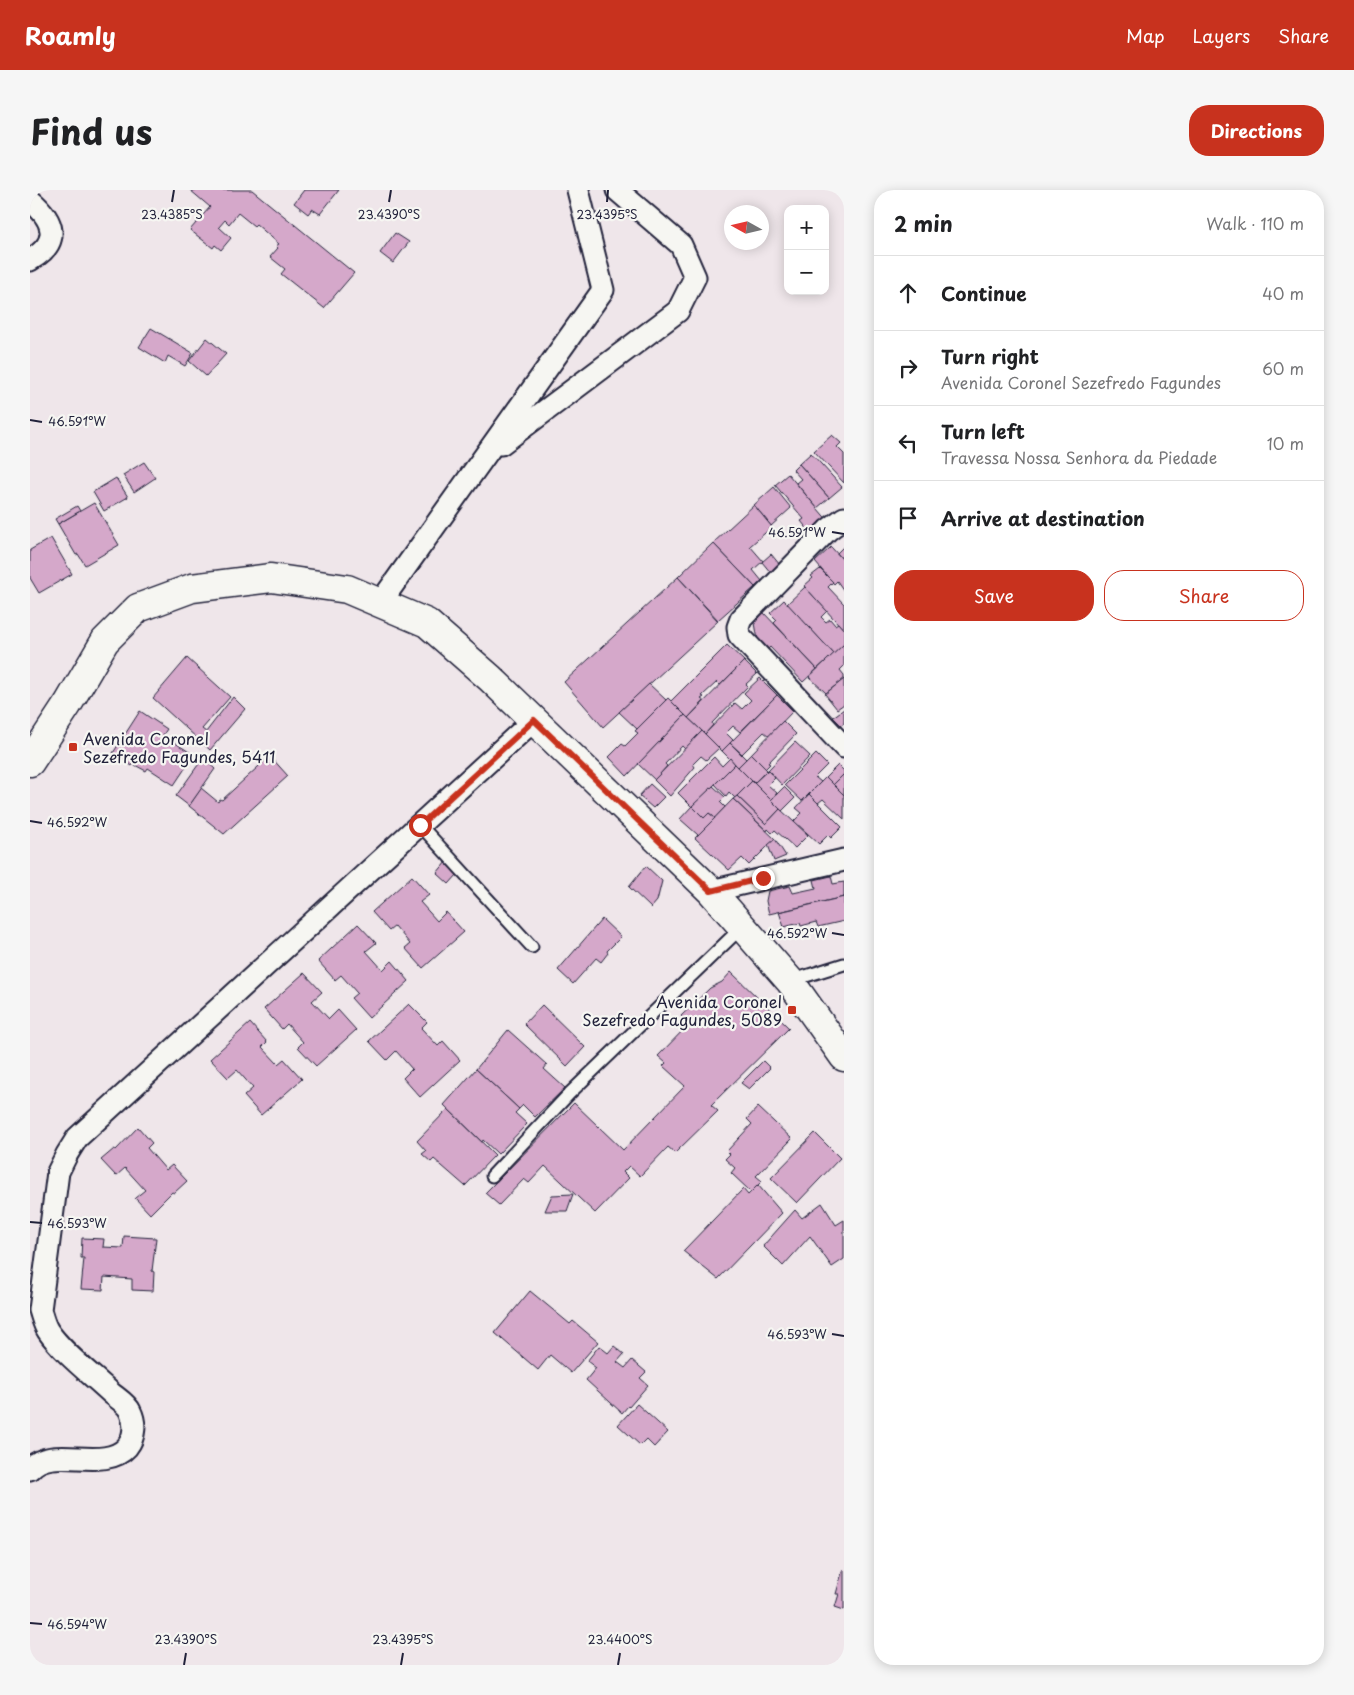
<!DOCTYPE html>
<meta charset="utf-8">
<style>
body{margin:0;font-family:"Playpen Sans",sans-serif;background:#f6f6f6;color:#202124}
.controls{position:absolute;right:15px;top:15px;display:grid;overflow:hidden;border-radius:10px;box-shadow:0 2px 12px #0003}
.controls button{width:45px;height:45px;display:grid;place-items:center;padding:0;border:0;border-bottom:1px solid #e0e0e0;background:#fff;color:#202124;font:25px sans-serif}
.compass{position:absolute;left:694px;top:15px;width:45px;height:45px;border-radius:50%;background:#fff;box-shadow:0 2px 12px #0003;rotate:278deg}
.stop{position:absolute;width:15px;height:15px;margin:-11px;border:4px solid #c8321e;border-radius:50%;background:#fff}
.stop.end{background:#c8321e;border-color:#fff;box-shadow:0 1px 5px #0008}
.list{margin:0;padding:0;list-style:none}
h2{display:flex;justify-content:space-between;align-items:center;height:65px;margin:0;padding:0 20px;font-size:21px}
h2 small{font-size:16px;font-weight:400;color:#757577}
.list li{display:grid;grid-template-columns:32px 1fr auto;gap:15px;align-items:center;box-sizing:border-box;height:75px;padding:0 20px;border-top:1px solid #e0e0e0}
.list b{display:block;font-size:19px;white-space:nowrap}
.list p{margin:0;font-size:16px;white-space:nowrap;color:#757577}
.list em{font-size:16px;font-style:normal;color:#757577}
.actions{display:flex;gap:10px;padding:15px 20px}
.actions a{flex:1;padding:11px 0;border:1px solid #c8321e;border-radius:20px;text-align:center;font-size:18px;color:#c8321e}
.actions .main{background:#c8321e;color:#fff}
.icon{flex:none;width:28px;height:28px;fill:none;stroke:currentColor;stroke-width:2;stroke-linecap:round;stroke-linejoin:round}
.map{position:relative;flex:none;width:814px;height:1475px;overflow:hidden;border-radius:20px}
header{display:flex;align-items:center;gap:30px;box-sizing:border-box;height:70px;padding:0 25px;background:#c8321e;color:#fff}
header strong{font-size:24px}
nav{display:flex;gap:28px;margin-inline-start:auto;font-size:18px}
.intro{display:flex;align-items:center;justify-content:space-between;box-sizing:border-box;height:120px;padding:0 30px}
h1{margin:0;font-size:35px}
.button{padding:12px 22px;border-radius:20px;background:#c8321e;color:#fff;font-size:18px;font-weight:700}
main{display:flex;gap:30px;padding:0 30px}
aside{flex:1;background:#fff;border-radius:20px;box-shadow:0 2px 12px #0003}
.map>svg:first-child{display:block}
.building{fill:#d5a8ca;stroke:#22223b}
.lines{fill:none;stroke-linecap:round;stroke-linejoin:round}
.lane-casing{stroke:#22223b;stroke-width:15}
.street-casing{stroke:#22223b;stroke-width:25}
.secondary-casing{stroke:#22223b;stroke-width:31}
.lane{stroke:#f6f6f2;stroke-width:11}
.street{stroke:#f6f6f2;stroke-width:21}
.secondary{stroke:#f6f6f2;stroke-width:28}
.route{stroke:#c8321e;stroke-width:6}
.ticks{fill:none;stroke:#22223b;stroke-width:2}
.poi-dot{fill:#c8321e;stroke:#f6f6f2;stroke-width:2}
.labels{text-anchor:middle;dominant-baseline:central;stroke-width:4.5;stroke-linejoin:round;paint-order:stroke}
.poi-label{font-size:16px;fill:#22223b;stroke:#f6f6f2;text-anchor:start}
.ticks-label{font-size:12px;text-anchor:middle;fill:#22223b;stroke:#f6f6f2;stroke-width:4.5;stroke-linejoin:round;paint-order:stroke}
</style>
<header>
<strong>Roamly</strong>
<nav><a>Map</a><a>Layers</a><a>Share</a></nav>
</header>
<div class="intro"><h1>Find us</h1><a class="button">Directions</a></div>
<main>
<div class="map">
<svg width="814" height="1475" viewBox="0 0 814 1475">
<rect width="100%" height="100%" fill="#efe6ea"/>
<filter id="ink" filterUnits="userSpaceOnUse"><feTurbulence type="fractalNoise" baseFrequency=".02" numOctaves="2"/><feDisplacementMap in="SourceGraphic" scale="10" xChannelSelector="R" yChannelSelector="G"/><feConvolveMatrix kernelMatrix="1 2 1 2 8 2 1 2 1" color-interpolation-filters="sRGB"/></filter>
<g filter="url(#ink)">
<g class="building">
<polygon points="160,0 222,0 324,83 294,118 251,84 255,79 240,67 248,58 246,56 249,54 226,34 224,36 208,23 199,34 195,30 189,37 201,48 191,60 185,55 183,58 160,40 180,17"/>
<polygon points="274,0 309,0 290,24 282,19 278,24 264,13"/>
<polygon points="365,43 379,52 363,73 350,63"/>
<polygon points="121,138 163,163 155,176 138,166 135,173 109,157"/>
<polygon points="177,148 196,164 176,186 159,171"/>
<polygon points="802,245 811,253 807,257 814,264 814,293 784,261"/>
<polygon points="781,263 812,297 799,308 769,274"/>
<polygon points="114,272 125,288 104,302 93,285"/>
<polygon points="769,274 799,308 787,318 766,293 771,289 763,280"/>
<polygon points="758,284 799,332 783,346 771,331 774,329 745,295"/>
<polygon points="86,288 98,307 74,321 63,302"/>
<polygon points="744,297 761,318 741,336 724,315"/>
<polygon points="64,313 89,355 55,375 48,364 46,365 28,334"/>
<polygon points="724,315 742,337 720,356 733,371 723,380 732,391 725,397 683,353"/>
<polygon points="47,316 50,321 28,334 25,329"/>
<polygon points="21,348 42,384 9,403 0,388 0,360"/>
<polygon points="683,353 725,397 688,430 648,387"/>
<polygon points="814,356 814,371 807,363"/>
<polygon points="801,357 814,371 814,401 807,391 804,394 785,372"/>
<polygon points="741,364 750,375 741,383 732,372"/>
<polygon points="790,379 803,392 798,397 814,414 814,440 774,396 783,388 781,386"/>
<polygon points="648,387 688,431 573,537 534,492"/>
<polygon points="775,397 797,421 791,427 796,432 800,429 805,435 808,433 814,440 814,454 804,464 757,414"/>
<polygon points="754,410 804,464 787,479 744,433 747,430 740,423"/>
<polygon points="733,422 787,479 773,492 740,457 737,460 728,450 725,433"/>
<polygon points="814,454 814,476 810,480 814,485 814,489 796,503 779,487"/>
<polygon points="697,455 714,471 690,495 687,492 672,506 674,507 671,509 674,511 658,528 641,511"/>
<polygon points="157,468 200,507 172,539 176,542 203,507 215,519 180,560 123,508"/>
<polygon points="714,471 727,484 716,494 718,496 682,533 683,535 675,544 658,528"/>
<polygon points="730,488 747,505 710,542 703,536 696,543 703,550 692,561 675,544 705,513 712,519 721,510 714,503"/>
<polygon points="814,489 814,514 807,519 795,504"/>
<polygon points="619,494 636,510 607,539 589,522"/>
<polygon points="747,505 763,521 739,546 734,542 712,564 700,553"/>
<polygon points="638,508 655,525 597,586 579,567 592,554 595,556 608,543 605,541"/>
<polygon points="814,519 814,533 811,535 803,527"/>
<polygon points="110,521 137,539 133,545 164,565 144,595 118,578 116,581 103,574 102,576 83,563"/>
<polygon points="655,525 672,541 655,559 652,556 635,574 637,576 625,590 608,574"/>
<polygon points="753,531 766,544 738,573 740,574 735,579 721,564"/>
<polygon points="672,541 689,558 676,570 671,566 663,574 665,577 640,606 624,590"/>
<polygon points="765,552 780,566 752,595 738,580"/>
<polygon points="700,553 716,569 708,577 692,561"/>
<polygon points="721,564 737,580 724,593 708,577"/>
<polygon points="786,564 797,575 785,587 791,592 772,611 755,595"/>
<polygon points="240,566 258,586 194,644 159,616 171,598 188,612 190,609 192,610"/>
<polygon points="684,567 692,576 700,568 705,574 662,617 648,603"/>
<polygon points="173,568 185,579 159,616 146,606"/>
<polygon points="705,574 722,591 705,608 699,602 696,606 685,594"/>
<polygon points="808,575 814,581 814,584 803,595 796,587"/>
<polygon points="738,580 745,588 738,595 747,603 741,610 724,593"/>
<polygon points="814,584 814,605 803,595"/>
<polygon points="796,587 814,605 814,629 793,609 788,613 779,604"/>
<polygon points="722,591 750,619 736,634 707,606"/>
<polygon points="620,594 634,607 623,618 609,606"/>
<polygon points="683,596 695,607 690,612 695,617 685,628 679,623 674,628 662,616"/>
<polygon points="754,597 765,608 752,621 741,610"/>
<polygon points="779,604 812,637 801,648 798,645 789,654 764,631 772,623 766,618"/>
<polygon points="707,606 736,634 750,619 778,645 765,658 745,640 742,643 738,639 737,641 703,609"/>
<polygon points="703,609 745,649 719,675 712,668 699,680 665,648"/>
<polygon points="662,616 674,628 679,623 685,628 668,645 650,629"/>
<polygon points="745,649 756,666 744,671 738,655"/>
<polygon points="416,672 428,684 419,694 407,683"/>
<polygon points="616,676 632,691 627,711 621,718 599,697"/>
<polygon points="382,686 399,705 390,712 407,731 416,722 434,742 393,778 375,758 380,754 365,736 359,741 342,722"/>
<polygon points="801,686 803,694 814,692 814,707 739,724 736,711 738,701 760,696 763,703 786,698 784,690"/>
<polygon points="814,707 814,731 788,737 786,732 771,736 770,733 754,737 749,722"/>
<polygon points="572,729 591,747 577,761 578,763 571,772 566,768 543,794 528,780"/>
<polygon points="328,734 346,753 336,761 353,780 362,771 379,791 339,828 321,808 327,803 311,785 305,790 288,771"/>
<polygon points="701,782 759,838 681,915 688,921 645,963 638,957 610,986 599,976 593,982 599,988 565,1023 515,976 499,993 494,989 469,1015 455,1003 544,913 593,960 655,896 633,876 636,873 628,866 659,834 651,826 680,798 692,792"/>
<polygon points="274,783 292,802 282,811 299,829 308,820 326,840 286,876 268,857 273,852 257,834 252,839 234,819"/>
<polygon points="379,814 397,832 391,838 408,856 413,851 430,870 390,907 373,888 382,879 366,861 357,870 339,851"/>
<polygon points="512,815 555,857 537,876 494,834"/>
<polygon points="220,833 237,852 232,857 248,874 254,869 272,889 231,925 214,906 223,898 207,880 198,888 180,869"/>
<polygon points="478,840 517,875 514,879 535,898 505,927 493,915 489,919 446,879"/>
<polygon points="733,871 740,878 719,899 711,893"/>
<polygon points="446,879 489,919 485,923 497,934 468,964 453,950 452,952 414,915"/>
<polygon points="728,917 762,949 726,986 732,991 721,1002 701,983 705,978 695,969 700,964 697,961 722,934 717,929"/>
<polygon points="418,919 465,965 435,996 404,969 401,972 392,964 396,961 387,951"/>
<polygon points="108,937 122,953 117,958 136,980 142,975 157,991 144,1003 142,1002 120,1024 105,1008 115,1000 95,978 86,986 71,970 84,959 86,960"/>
<polygon points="785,943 810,968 767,1013 741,988"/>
<polygon points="728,995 752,1023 688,1089 653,1061 713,999 718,1005"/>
<polygon points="543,1004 537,1021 515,1021 522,1005"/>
<polygon points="792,1013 806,1035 814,1030 814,1069 802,1077 780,1046 753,1076 733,1056 765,1020 772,1028"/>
<polygon points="94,1046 126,1048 122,1081 124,1082 123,1101 102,1100 102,1089 74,1087 73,1100 51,1099 54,1068 51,1068 52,1048 74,1049 73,1057 93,1058"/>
<polygon points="500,1101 540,1134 543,1131 568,1152 541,1183 520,1165 508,1180 465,1143"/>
<polygon points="569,1156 578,1163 584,1156 594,1164 587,1172 595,1178 602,1170 616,1182 610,1188 618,1195 599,1217 598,1216 592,1223 556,1190 566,1178 557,1171"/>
<polygon points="607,1214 638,1242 624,1257 616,1249 610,1255 588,1235"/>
<polygon points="813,1379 814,1380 814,1420 805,1417 809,1404 806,1404"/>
</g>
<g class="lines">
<defs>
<g id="lane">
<polyline points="390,635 502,757"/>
<polyline points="760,791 814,774"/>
<polyline points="462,986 540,903 713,736"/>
</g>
<g id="street">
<path d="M0,10C24,30 32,52 0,70"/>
<polyline points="471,254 648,121 665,87 651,55 587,0"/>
<polyline points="814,328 798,340 711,429 708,437 709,445 814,557"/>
<polyline points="350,413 573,100 548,0"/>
<polyline points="681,701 814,670"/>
<path d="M0,1279C21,1253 74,1283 97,1257C105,1247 106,1233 100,1221C97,1214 87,1208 81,1203C62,1185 32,1162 18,1141C14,1135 12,1126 10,1120L28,982L37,964L47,948L504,530"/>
</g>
<polyline id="secondary" points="0,572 38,514 75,451 108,418 162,398 241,388 317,399 397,433 460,488 681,701 760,791 814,867"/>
</defs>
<use href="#lane" class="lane-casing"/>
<use href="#street" class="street-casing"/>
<use href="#secondary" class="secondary-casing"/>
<use href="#lane" class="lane"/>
<use href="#street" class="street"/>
<use href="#secondary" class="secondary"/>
</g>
</g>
<g class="lines" filter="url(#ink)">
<polyline class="route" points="390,635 504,530 681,701 733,688"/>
</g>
<path class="ticks" d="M142,12L144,0M359,12L361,0M577,12L578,0M0,230L12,232M802,342L814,344M0,631L12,633M802,743L814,745M0,1032L12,1033M802,1144L814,1146M0,1433L12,1434M154,1475L156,1463M371,1475L373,1463M588,1475L590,1463"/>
<g class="poi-dot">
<rect x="38" y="552" width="10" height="10" rx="2.5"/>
<rect x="757" y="815" width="10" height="10" rx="2.5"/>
</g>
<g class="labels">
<g class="poi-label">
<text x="53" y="548">Avenida Coronel<tspan x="53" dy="18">Sezefredo Fagundes, 5411</tspan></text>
<text x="752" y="811" text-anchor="end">Avenida Coronel<tspan x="752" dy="18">Sezefredo Fagundes, 5089</tspan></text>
</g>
</g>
<g class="ticks-label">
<text x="142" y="29">23.4385°S</text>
<text x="359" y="29">23.4390°S</text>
<text x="577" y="29">23.4395°S</text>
<text x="47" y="236">46.591°W</text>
<text x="767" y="347">46.591°W</text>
<text x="47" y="637">46.592°W</text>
<text x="767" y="748">46.592°W</text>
<text x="47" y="1038">46.593°W</text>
<text x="767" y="1149">46.593°W</text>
<text x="47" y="1439">46.594°W</text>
<text x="156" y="1454">23.4390°S</text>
<text x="373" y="1454">23.4395°S</text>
<text x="590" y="1454">23.4400°S</text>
</g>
</svg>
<div class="controls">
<button>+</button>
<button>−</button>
</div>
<svg class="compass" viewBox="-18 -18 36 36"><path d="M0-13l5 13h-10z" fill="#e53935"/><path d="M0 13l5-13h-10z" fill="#757577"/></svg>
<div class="stop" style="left:390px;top:635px"></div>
<div class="stop end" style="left:733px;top:688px"></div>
</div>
<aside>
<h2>2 min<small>Walk · 110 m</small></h2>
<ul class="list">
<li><svg class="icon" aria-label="ahead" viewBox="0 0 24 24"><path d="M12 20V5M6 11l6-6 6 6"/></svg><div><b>Continue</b></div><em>40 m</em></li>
<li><svg class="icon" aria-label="right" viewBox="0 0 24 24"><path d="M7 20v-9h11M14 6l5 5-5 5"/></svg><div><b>Turn right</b><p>Avenida Coronel Sezefredo Fagundes</p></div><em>60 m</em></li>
<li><svg class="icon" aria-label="left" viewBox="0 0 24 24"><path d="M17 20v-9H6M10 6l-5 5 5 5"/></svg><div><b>Turn left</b><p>Travessa Nossa Senhora da Piedade</p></div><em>10 m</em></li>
<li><svg class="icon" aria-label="arrive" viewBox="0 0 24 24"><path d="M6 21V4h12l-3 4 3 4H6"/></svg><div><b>Arrive at destination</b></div></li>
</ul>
<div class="actions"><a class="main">Save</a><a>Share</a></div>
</aside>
</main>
